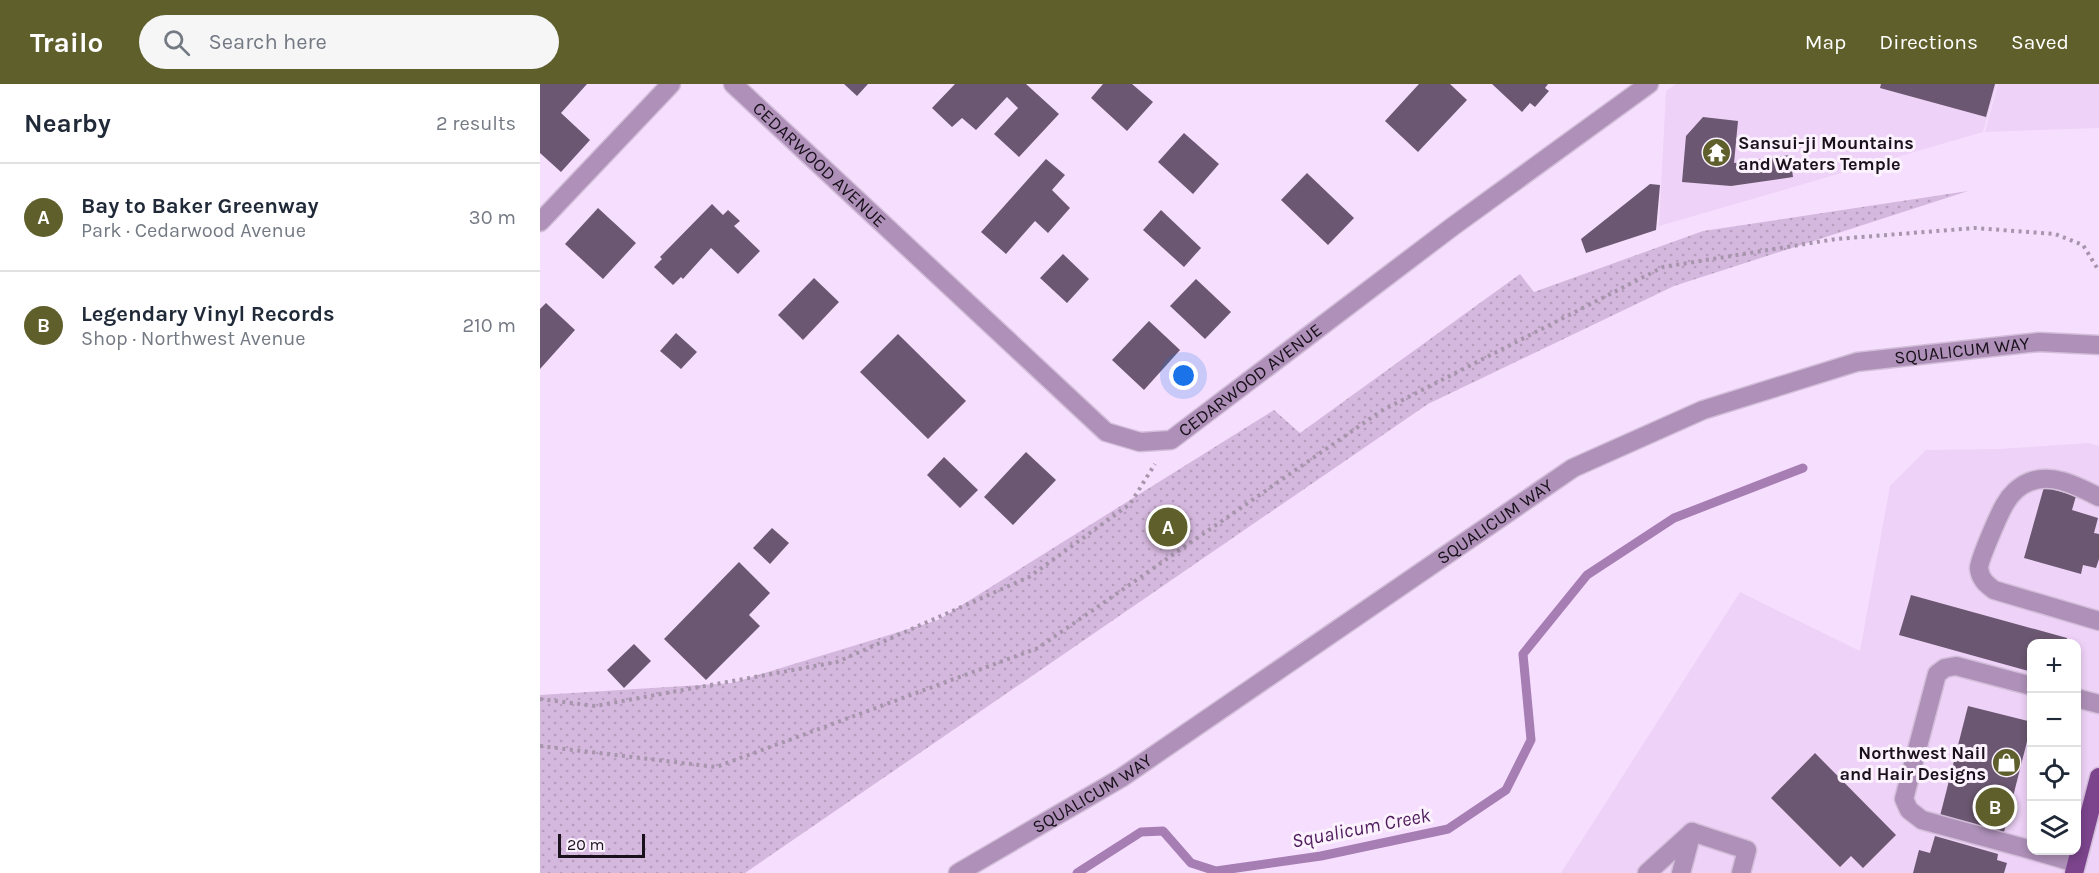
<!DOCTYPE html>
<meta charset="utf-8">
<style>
body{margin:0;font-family:Karla,sans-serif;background:#f6f6f7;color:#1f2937}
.controls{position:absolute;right:18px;bottom:18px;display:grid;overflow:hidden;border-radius:12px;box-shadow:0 3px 9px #0003}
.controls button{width:54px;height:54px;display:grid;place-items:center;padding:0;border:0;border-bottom:2px solid #e0e1e3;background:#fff;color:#1f2937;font:30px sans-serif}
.scale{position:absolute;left:18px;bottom:15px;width:87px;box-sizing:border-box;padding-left:6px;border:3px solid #19111b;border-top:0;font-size:16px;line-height:21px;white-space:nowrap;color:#19111b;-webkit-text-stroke:4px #fbf2fe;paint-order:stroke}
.you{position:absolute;left:644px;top:292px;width:21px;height:21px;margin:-15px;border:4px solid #fff;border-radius:50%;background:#1a73e8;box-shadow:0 0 0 9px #1a73e833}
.badge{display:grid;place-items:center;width:39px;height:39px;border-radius:50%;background:#5f5f2c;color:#fff;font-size:20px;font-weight:700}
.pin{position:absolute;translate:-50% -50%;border:3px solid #fff;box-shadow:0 2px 6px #0006}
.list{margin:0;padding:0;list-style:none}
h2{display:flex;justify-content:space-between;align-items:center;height:78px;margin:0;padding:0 24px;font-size:26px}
h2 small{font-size:20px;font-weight:400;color:#747a83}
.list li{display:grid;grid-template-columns:39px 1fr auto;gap:18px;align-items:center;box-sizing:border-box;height:108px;padding:0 24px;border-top:2px solid #e0e1e3}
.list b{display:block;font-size:22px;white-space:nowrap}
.list p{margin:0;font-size:20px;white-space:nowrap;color:#747a83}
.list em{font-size:20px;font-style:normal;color:#747a83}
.icon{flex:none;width:33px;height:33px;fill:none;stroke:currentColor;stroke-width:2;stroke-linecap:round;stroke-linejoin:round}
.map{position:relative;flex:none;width:1559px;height:789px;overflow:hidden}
header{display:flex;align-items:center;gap:36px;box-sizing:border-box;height:84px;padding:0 30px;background:#5f5f2c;color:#fff}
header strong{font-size:28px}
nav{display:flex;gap:33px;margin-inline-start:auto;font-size:21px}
.search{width:420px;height:54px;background:#f6f6f7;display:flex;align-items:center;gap:15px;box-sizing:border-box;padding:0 21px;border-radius:33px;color:#747a83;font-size:22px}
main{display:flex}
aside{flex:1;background:#fff}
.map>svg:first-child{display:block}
.built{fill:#eed2f7;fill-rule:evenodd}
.green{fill:url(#green-dots)}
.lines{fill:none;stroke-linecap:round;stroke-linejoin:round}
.stream{stroke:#a77eb3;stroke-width:9}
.building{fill:#6b5771}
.minor-casing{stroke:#d3beda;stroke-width:21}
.major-casing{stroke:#d3beda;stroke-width:21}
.path{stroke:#a795ad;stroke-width:4;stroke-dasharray:3 4.5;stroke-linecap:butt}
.minor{stroke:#ae90b8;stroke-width:18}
.major{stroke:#7b448c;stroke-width:18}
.labels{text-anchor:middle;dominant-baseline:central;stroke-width:6;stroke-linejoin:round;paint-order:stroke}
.poi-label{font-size:18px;font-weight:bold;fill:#19111b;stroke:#fbf2fe;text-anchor:start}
.street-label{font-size:18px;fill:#19111b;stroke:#fbf2fe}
.water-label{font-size:20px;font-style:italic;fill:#4f1c5d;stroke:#fbf2fe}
</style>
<header>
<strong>Trailo</strong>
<div class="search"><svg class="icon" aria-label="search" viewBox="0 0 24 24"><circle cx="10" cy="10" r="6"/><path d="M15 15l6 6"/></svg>Search here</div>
<nav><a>Map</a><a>Directions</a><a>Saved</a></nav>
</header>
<main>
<aside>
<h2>Nearby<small>2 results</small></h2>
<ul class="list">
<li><span class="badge">A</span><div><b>Bay to Baker Greenway</b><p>Park · Cedarwood Avenue</p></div><em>30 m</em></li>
<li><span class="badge">B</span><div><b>Legendary Vinyl Records</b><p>Shop · Northwest Avenue</p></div><em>210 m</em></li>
</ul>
</aside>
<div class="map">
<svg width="1559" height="789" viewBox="0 0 1559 789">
<defs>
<pattern id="green-dots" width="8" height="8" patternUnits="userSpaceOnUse" patternTransform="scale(1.5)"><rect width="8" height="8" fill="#d5b8de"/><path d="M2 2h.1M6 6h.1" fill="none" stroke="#b69dbe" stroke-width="1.8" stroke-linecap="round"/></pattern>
</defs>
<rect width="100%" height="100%" fill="#f6dffe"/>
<g class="built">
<polygon points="1136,0 1457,0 1443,48 1119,142 1126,7"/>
<polygon points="1458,0 1559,0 1559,44 1445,48"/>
<path d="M1548,359L1559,362V789H1021L1200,508L1320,567L1350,402L1386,366L1459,365ZM1492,560H1536V766H1492Z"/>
</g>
<polygon class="green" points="1428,107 1134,202 888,320 205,789 0,789 0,611 192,599 398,536 734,326 760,349 980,190 994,208 1163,147"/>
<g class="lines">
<polyline class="stream" points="537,789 601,748 623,747 651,779 676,787 781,772 908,745 966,706 991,656 983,570 1047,491 1134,434 1263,384"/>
</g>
<g class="building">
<polygon points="0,0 47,0 21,29 50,56 21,88 0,69"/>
<polygon points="304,0 328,0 317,12"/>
<polygon points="415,0 486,0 519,30 479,73 454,50 478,24 467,13 436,46 422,34 412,43 392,24"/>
<polygon points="563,0 592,0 613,18 587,47 551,14"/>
<polygon points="879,0 910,0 927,16 878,68 845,37"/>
<polygon points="952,0 1008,0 1005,4 1009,7 995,23 990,19 982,28"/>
<polygon points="1341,0 1455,0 1446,33 1340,4"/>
<polygon points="1163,33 1198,37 1194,79 1250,71 1253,93 1191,102 1142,98 1146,52"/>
<polygon points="644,49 679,80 653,110 618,78"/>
<polygon points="506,75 525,91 512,106 530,124 508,149 495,137 466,170 441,148"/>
<polygon points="767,89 814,134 788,161 741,116"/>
<polygon points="1110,100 1120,101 1116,146 1046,169 1041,155"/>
<polygon points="172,120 183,131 188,126 200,137 194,142 220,167 198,190 171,164 143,195 141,193 133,201 114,183 122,175 120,173"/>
<polygon points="58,124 96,159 63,195 25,160"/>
<polygon points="621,126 661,164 644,183 603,146"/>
<polygon points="523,170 549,195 527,219 500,194"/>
<polygon points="274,194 299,218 263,256 238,231"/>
<polygon points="656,195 691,228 665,255 630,222"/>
<polygon points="6,219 35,246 0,285 0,225"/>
<polygon points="609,237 640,266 604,306 572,276"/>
<polygon points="136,249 157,268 141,285 120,267"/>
<polygon points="358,250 426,317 388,355 320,288"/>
<polygon points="486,368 516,396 473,441 444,413"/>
<polygon points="404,373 438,406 420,424 387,391"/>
<polygon points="1504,403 1536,412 1532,426 1558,434 1554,449 1559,450 1559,475 1556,484 1543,481 1541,490 1484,474"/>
<polygon points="232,444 249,459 230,480 213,464"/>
<polygon points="199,478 230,509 209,531 220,542 166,596 124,555"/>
<polygon points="1371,511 1527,554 1526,560 1492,560 1492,588 1359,551"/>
<polygon points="94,560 111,577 84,604 67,586"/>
<polygon points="1428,622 1492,638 1464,748 1400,732"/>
<polygon points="1275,669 1356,751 1323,784 1311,772 1300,783 1231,714"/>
<polygon points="1395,752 1458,770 1457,776 1467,779 1464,789 1373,789 1379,766 1390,769"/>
</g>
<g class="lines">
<defs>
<g id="minor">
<path id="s1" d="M193,0L566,348L600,358L631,356L912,143L1109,0"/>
<polyline points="0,138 131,0"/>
<path d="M1559,413C1539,403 1512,388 1489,398C1479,402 1470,411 1465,420C1460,428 1439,476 1439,484C1440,495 1446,500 1454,506L1559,537"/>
<polyline points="1492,602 1416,582 1405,584 1397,590 1364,715 1369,726 1382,736 1492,766"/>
<polyline points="1536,614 1559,620"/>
<polyline points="1492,766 1536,779"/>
<path id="s2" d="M418,789L581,694L1033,384L1163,326L1317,278L1499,258L1559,261"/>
<polyline points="1107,789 1152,748"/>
<polyline points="1141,789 1152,748 1207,766 1201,789"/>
</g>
<polyline id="major" points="1534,789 1559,693"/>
</defs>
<use href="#minor" class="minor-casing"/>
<use href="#major" class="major-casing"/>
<g class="path">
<polyline points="0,615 55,622 297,578 489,493 590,420 615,380"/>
<polyline points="0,662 176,683 498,564 841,327 1123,183 1296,155 1435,144 1515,150 1543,161 1559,187"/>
</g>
<use href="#minor" class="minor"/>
<use href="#major" class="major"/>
</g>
<defs>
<symbol id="temple-disc" viewBox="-11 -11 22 22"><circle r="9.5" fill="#5f5f2c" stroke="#fbf2fe"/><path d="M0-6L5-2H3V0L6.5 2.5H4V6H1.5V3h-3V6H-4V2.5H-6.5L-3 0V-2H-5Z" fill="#fff"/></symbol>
<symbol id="shop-disc" viewBox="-11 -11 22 22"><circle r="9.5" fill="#5f5f2c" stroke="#fbf2fe"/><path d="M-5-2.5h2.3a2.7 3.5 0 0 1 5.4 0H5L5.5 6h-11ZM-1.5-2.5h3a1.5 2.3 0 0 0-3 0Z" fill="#fff"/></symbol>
</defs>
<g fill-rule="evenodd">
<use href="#temple-disc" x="1160" y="52" width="33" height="33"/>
<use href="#shop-disc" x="1450" y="662" width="33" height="33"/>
</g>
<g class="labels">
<g class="poi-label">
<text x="1198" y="59">Sansui-ji Mountains<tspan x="1198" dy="21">and Waters Temple</tspan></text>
<text x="1446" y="669" text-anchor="end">Northwest Nail<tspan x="1446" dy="21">and Hair Designs</tspan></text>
</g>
<g class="street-label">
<text stroke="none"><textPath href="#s1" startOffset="118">CEDARWOOD AVENUE</textPath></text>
<text stroke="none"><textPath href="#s2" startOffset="1146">SQUALICUM WAY</textPath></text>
<text stroke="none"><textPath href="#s1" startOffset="676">CEDARWOOD AVENUE</textPath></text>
<text stroke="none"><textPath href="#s2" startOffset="642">SQUALICUM WAY</textPath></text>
<text stroke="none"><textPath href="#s2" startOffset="156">SQUALICUM WAY</textPath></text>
</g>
<g class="water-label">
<text transform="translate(821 744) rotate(-11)">Squalicum Creek</text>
</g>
</g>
</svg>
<div class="controls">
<button>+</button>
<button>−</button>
<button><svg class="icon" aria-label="locate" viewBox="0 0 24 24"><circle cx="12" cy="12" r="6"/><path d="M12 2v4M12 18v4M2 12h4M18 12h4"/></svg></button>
<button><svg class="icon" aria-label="layers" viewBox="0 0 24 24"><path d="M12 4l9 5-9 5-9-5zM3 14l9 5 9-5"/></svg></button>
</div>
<div class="scale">20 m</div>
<div class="you"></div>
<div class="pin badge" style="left:628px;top:443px">A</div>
<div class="pin badge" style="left:1455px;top:723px">B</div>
</div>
</main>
